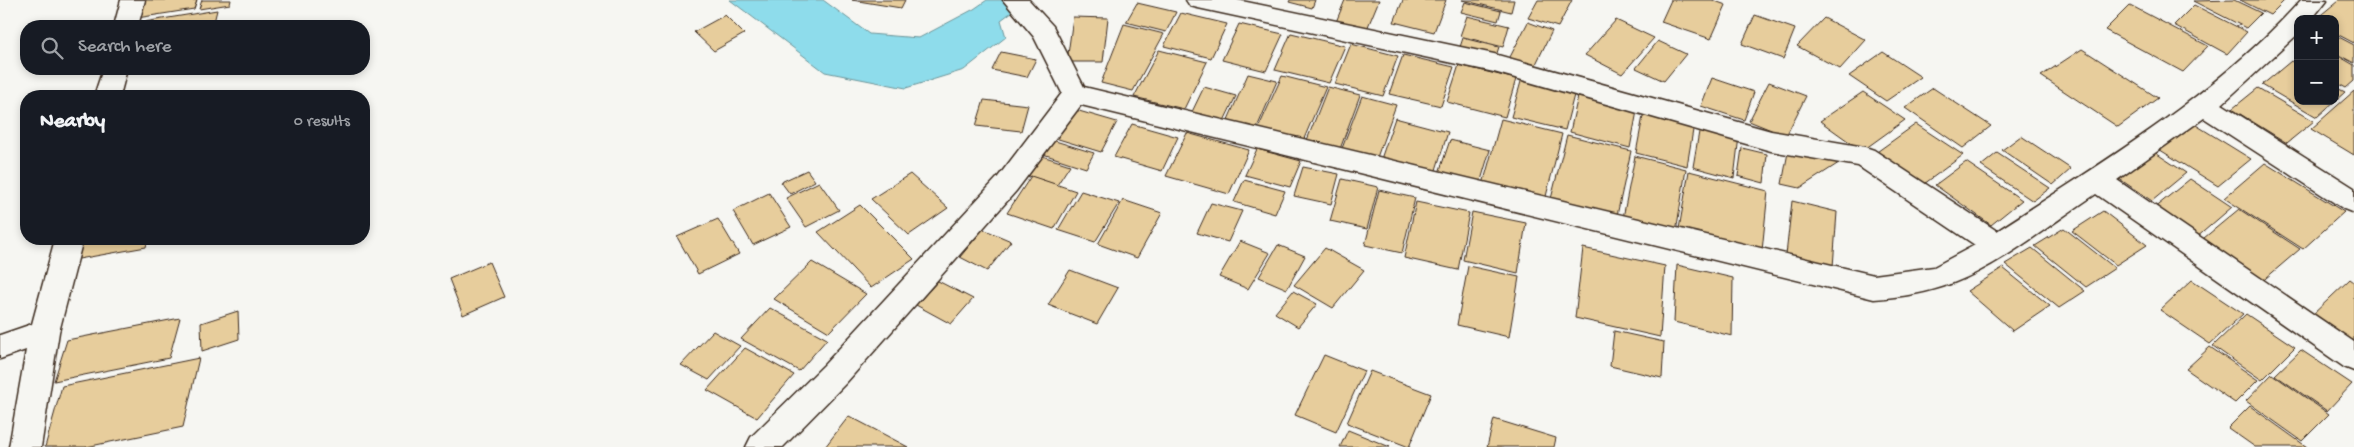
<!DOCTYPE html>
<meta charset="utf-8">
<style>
body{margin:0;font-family:"Gochi Hand",sans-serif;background:#20242c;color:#f1f3f6}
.controls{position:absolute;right:15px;top:15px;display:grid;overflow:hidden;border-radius:10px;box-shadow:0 2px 8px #0003}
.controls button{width:45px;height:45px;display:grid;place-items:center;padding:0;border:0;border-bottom:1px solid #363941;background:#171b24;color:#f1f3f6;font:25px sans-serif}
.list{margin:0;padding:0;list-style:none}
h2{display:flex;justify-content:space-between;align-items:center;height:65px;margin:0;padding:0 20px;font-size:21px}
h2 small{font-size:16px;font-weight:400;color:#9ea1a6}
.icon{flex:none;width:28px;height:28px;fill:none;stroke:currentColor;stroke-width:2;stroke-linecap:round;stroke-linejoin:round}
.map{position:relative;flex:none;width:2354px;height:447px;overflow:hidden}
.search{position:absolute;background:#171b24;box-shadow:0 2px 8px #0003;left:20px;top:20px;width:350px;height:55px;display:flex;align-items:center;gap:12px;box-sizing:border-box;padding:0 18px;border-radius:20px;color:#9ea1a6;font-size:19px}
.panel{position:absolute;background:#171b24;box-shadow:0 2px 8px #0003;left:20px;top:90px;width:350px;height:155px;border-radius:20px}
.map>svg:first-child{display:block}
.water{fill:#8edceb;stroke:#6d9599}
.building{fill:#e7cd9c;stroke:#3b2a1e}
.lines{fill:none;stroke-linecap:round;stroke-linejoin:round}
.minor-casing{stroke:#3b2a1e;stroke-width:3}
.minor{fill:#f6f6f2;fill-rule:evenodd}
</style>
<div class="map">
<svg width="2354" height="447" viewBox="0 0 2354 447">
<rect width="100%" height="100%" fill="#f6f6f2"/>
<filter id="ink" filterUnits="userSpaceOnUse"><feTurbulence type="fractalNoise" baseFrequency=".02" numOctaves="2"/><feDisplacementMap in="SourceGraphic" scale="10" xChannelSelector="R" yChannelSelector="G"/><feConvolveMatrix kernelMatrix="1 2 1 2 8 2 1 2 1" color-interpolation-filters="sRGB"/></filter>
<g filter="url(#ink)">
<polygon class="water" points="730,0 823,0 869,34 919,38 974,9 987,0 1028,0 1001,20 1006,37 964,70 906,88 825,72"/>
<g class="building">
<polygon points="143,0 197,0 194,9 137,18"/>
<polygon points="202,0 231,0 230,4 199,9"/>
<polygon points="852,0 905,0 901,8"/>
<polygon points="1290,0 1315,0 1312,8 1289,2"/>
<polygon points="1345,0 1379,0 1367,29 1336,22"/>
<polygon points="1403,0 1446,0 1434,32 1394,22"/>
<polygon points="1462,0 1514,0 1511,12"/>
<polygon points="1538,0 1572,0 1558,27 1528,18"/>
<polygon points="1671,0 1712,0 1726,5 1711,39 1661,22"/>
<polygon points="2234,0 2261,13 2246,28 2193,1"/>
<polygon points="2240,0 2285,0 2270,15"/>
<polygon points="2339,0 2354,0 2354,43 2335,33 2335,19 2316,19"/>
<polygon points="1465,2 1501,11 1498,21 1461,12"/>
<polygon points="1137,3 1176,12 1166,32 1126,22"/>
<polygon points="2130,5 2208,46 2183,72 2105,30"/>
<polygon points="2194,5 2247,32 2227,54 2174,25"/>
<polygon points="217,10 213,26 142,26 144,22"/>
<polygon points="1181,13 1227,24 1211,58 1164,46"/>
<polygon points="725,15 744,34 714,51 694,32"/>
<polygon points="1755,15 1795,29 1783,59 1742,44"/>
<polygon points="1467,16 1509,26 1503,47 1460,36"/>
<polygon points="1073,17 1108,18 1103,62 1067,62"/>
<polygon points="1824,18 1866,40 1840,69 1797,46"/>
<polygon points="1616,20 1654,38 1622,74 1585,55"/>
<polygon points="1528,22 1552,31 1534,68 1509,59"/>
<polygon points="1124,24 1164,34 1133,91 1101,83"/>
<polygon points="1239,24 1283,34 1266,71 1222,60"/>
<polygon points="1291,33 1345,46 1329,83 1275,70"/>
<polygon points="2335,35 2354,45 2354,63 2335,53"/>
<polygon points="1463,38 1499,47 1495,59 1459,50"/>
<polygon points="1658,41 1686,54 1664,81 1636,68"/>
<polygon points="1351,44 1398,56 1383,96 1335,84"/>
<polygon points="2082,49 2158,98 2118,127 2041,76"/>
<polygon points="1159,50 1207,62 1184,109 1134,97"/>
<polygon points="1001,52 1036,59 1027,77 992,70"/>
<polygon points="1883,52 1921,77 1886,101 1849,76"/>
<polygon points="2335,54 2354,65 2354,81 2346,88 2335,82"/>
<polygon points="1403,55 1454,67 1441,106 1389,94"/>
<polygon points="2291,61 2298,65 2298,101 2335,101 2317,117 2262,85"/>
<polygon points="1459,65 1516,79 1505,117 1447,102"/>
<polygon points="1248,74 1277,81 1256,130 1227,122"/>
<polygon points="1282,76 1326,87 1303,141 1258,129"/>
<polygon points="1522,78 1575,91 1565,130 1511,117"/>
<polygon points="1712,78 1754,92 1744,120 1701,106"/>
<polygon points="1769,82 1806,96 1786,136 1749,121"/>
<polygon points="1204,87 1236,96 1222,125 1190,116"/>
<polygon points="1328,87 1360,95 1340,149 1307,140"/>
<polygon points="2335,87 2345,92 2335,101"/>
<polygon points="1933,88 1991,126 1963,148 1905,108"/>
<polygon points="2258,88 2314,121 2287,143 2232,109"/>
<polygon points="2354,91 2354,155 2311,129"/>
<polygon points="1863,92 1905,120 1862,151 1820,121"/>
<polygon points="1362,96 1396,105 1376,160 1341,151"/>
<polygon points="1578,96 1637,111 1630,148 1570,132"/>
<polygon points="984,100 1028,105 1021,131 976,126"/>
<polygon points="1072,109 1117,122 1101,152 1055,138"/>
<polygon points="1644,111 1694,124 1687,166 1636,153"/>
<polygon points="1395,118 1448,132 1435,173 1381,159"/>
<polygon points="1501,119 1562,134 1544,204 1482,188"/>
<polygon points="2191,122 2251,159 2218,186 2157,148"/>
<polygon points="1132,124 1178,137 1162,171 1114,157"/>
<polygon points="1916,124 1963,155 1920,187 1874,154"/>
<polygon points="1700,126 1739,136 1734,178 1693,167"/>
<polygon points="1187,133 1249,150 1229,194 1166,176"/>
<polygon points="1567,135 1631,151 1616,220 1550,203"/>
<polygon points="2021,136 2071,169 2053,185 2002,150"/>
<polygon points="1052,140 1094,153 1086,168 1043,154"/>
<polygon points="1450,140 1490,150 1479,187 1438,176"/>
<polygon points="1789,147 1845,159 1800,188 1782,184"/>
<polygon points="1742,148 1767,154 1764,183 1738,176"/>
<polygon points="1257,149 1301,161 1290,187 1245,175"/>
<polygon points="2151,150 2186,173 2152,201 2115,176"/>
<polygon points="1997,153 2050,188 2033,201 1981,166"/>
<polygon points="1039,155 1070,165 1057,185 1026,175"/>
<polygon points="1635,156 1686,169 1676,232 1623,218"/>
<polygon points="1966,162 2022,200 1991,225 1935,185"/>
<polygon points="2265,163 2344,212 2303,249 2224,198"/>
<polygon points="1303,167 1339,174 1331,204 1294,196"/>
<polygon points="807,170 815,181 790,194 781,182"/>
<polygon points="1689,171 1768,191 1762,251 1679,229"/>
<polygon points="910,174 948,208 909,235 871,199"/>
<polygon points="1031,176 1076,191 1054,229 1007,213"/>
<polygon points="1342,179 1378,187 1367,229 1330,221"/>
<polygon points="2190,179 2232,207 2196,238 2153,209"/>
<polygon points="1244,180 1285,191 1275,214 1234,202"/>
<polygon points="819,182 839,210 806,227 786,198"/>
<polygon points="1379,190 1415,198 1402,253 1365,245"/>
<polygon points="1081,191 1119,203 1095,242 1058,230"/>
<polygon points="769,193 791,227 753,245 733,211"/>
<polygon points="1123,200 1162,213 1137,258 1098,244"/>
<polygon points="1792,201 1837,212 1833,267 1786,255"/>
<polygon points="1416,202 1469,213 1458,270 1404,258"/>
<polygon points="1211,203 1242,211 1228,242 1197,233"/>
<polygon points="860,205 914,259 871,288 818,232"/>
<polygon points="2239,209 2300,249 2259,284 2198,243"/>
<polygon points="2103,211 2147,245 2116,265 2072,231"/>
<polygon points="1472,212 1526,223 1518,273 1463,260"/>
<polygon points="718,219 739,254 698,274 677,237"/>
<polygon points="2064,228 2115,268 2086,287 2035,246"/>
<polygon points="983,229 1011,241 987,271 960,257"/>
<polygon points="80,239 148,239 146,247 73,260"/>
<polygon points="1240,241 1270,253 1248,289 1219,277"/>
<polygon points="1278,245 1305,256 1287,289 1259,277"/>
<polygon points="1325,248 1364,270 1333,308 1294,285"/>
<polygon points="1583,248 1665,266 1660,337 1575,318"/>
<polygon points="2032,248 2085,291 2059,308 2005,264"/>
<polygon points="489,262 504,297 463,315 449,279"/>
<polygon points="812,262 866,294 829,332 774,299"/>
<polygon points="1677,265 1733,278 1732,336 1674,322"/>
<polygon points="1468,266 1519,277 1509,337 1457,325"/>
<polygon points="2003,268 2050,306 2013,331 1967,291"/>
<polygon points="1070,270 1118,288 1097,324 1048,305"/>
<polygon points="2350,279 2354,282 2354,347 2310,317"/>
<polygon points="2192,280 2243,314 2210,344 2160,310"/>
<polygon points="938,281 973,299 951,324 916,305"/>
<polygon points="1293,291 1317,304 1298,327 1275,313"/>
<polygon points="770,308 827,339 799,371 741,339"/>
<polygon points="238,311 239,339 202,351 201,323"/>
<polygon points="2246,314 2295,347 2262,380 2213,346"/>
<polygon points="180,318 169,358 54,381 67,340"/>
<polygon points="713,331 740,346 709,380 681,365"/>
<polygon points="1614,331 1664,342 1662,378 1610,366"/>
<polygon points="2210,347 2258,380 2235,403 2186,369"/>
<polygon points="745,348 794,375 757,418 707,390"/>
<polygon points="2301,350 2352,384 2327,411 2275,375"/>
<polygon points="1324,355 1364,371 1336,432 1295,415"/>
<polygon points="199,358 183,427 86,447 45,447 62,386"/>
<polygon points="1370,371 1431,394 1409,447 1347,423"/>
<polygon points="2272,374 2329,414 2302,441 2246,401"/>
<polygon points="2250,406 2307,447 2255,447 2228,428"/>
<polygon points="849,416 908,447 825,447"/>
<polygon points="1494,419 1556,438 1554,447 1487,447"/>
<polygon points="1348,430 1390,447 1340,447"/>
</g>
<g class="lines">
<defs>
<g id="minor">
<polygon points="121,0 145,0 138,26 114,26"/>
<path d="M1003,0H1029L1053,26L1084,87L1874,275L1934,267L1975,245L1858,166L1771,151L1494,72L1198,8L1190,6L1186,0H1237L1494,54L1771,131L1865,147L1874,150L1997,231C2104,161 2215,96 2301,0H2327L2312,19H2298V34L2222,104L2354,188V213L2344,209L2204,118L2117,180L2354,342V371L2344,367L2096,194C2053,222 2001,265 1953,283C1927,293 1901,297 1874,299L1081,105L1016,191L846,383L783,447H746L751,437L824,365L998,177L1062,93L1034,37Z"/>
<polygon points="103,69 127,69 120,96 94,96"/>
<polygon points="55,239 83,239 59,332 41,447 9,447 26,350 0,359 0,335 32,324"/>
</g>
</defs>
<use href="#minor" class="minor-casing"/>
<use href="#minor" class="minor"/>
</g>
</g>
</svg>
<div class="controls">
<button>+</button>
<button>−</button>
</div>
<div class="search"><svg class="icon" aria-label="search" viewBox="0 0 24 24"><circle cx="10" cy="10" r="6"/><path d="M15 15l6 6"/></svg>Search here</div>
<section class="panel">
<h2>Nearby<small>0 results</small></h2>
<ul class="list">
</ul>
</section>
</div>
